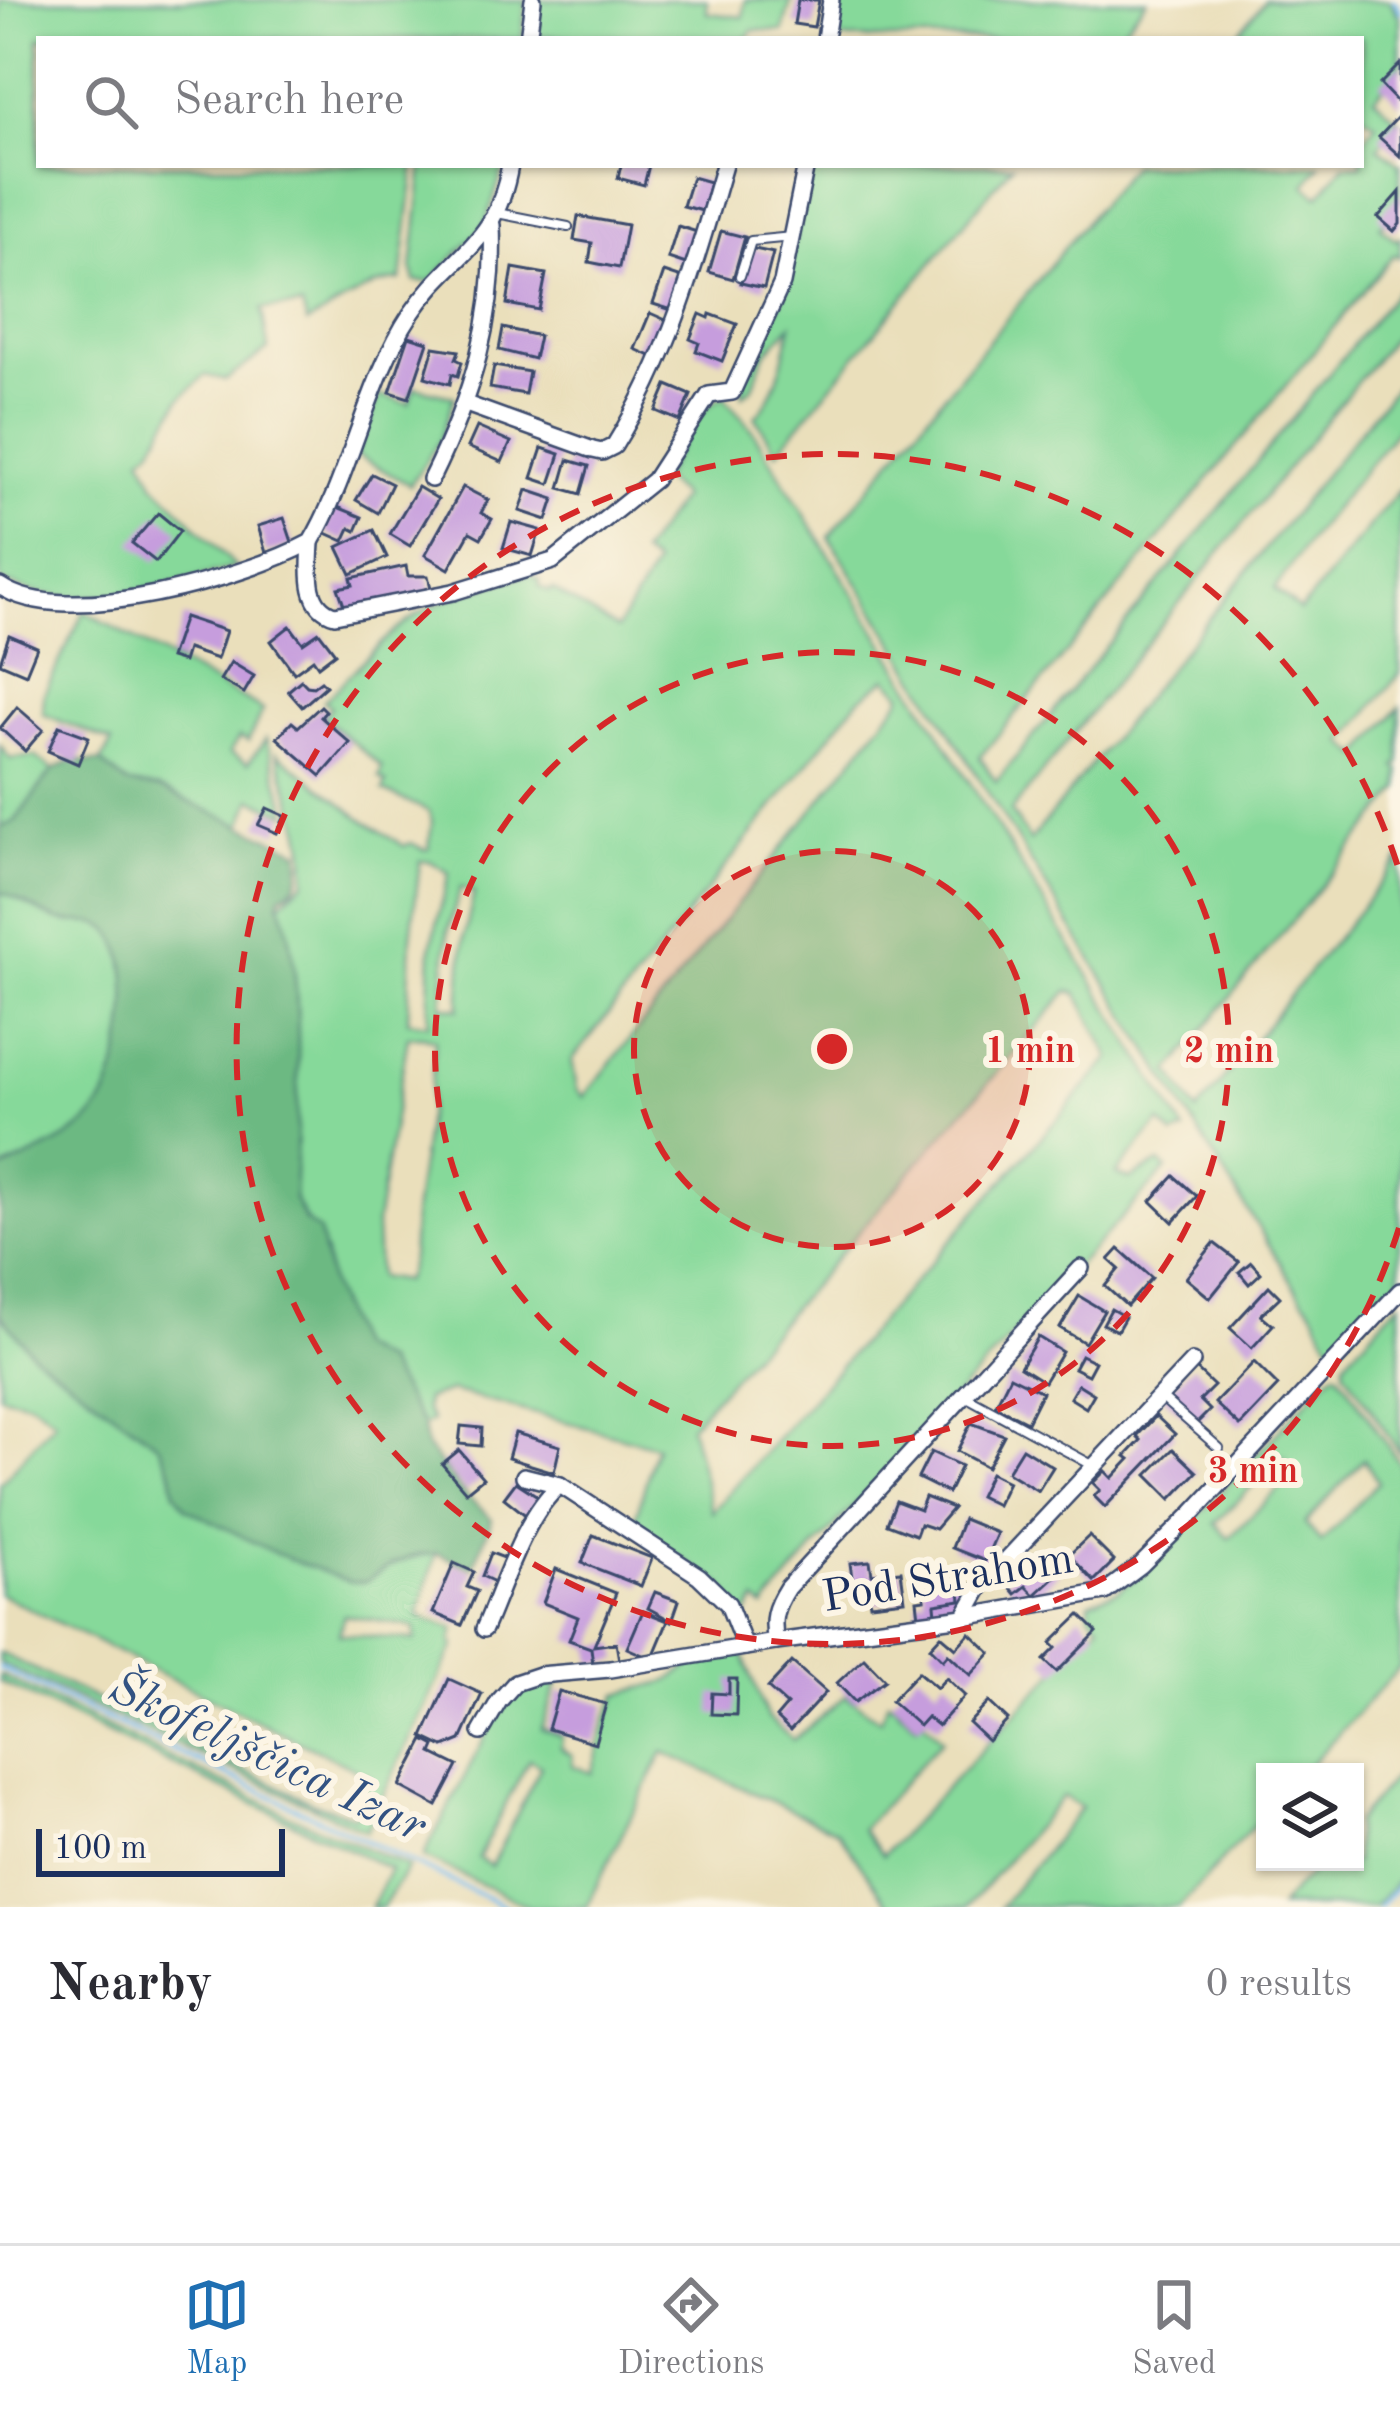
<!DOCTYPE html>
<meta charset="utf-8">
<style>
body{margin:0;font-family:"Old Standard TT",serif;background:#f2f2f3;color:#2b2b33}
.controls{position:absolute;right:36px;bottom:36px;display:grid;overflow:hidden;border-radius:0px;box-shadow:0 3px 9px #0004}
.controls button{width:108px;height:108px;display:grid;place-items:center;padding:0;border:0;border-bottom:3px solid #e1e1e2;background:#fff;color:#2b2b33;font:60px sans-serif}
.scale{position:absolute;left:36px;bottom:30px;width:249px;box-sizing:border-box;padding-left:12px;border:6px solid #1b2f5e;border-top:0;font-size:33px;line-height:42px;white-space:nowrap;color:#1b2f5e;-webkit-text-stroke:9px #fcf5e5;paint-order:stroke}
.list{margin:0;padding:0;list-style:none}
h2{display:flex;justify-content:space-between;align-items:center;height:156px;margin:0;padding:0 48px;font-size:51px}
h2 small{font-size:39px;font-weight:400;color:#7c7c81}
.icon{flex:none;width:66px;height:66px;fill:none;stroke:currentColor;stroke-width:2;stroke-linecap:round;stroke-linejoin:round}
.map{position:relative;flex:none;width:1400px;height:1907px;overflow:hidden}
.search{position:absolute;background:#fff;box-shadow:0 3px 9px #0004;left:36px;right:36px;top:36px;height:132px;display:flex;align-items:center;gap:30px;box-sizing:border-box;padding:0 42px;border-radius:0px;color:#7c7c81;font-size:45px}
.sheet{height:336px;background:#fff}
nav{display:flex;justify-content:space-around;align-items:center;box-sizing:border-box;height:168px;border-top:3px solid #e1e1e2;background:#fff;font-size:33px;color:#7c7c81}
nav a{display:grid;justify-items:center;gap:6px}
nav .on{color:#1f6fb2}
.map>svg:first-child{display:block}
.green{fill:#86d99a;stroke:#50847c;stroke-width:3;fill-rule:evenodd}
.forest{fill:#6cb982;stroke:#447470;stroke-width:3}
.lines{fill:none;stroke-linecap:round;stroke-linejoin:round}
.stream{stroke:#78bdef;stroke-width:4.5}
.building{fill:#c69ddd}
.service-casing{stroke:#3a496c;stroke-width:12}
.minor-casing{stroke:#3a496c;stroke-width:20}
.service{stroke:#fff;stroke-width:8}
.minor{stroke:#fff;stroke-width:15}
.ring{fill:none;stroke:#d62828;stroke-width:6;stroke-dasharray:21 15}
.labels{text-anchor:middle;dominant-baseline:central;stroke-width:12;stroke-linejoin:round;paint-order:stroke}
.street-label{font-size:45px;fill:#1b2f5e;stroke:#fcf5e5}
.water-label{font-size:48px;font-style:italic;fill:#325282;stroke:#fcf5e5}
.centre{fill:#d62828;stroke:#fcf5e5;stroke-width:6}
.ring-label{font-size:36px;text-anchor:middle;font-weight:bold;fill:#d62828;stroke:#fcf5e5;stroke-width:12;stroke-linejoin:round;paint-order:stroke}
</style>
<div class="map">
<svg width="1400" height="1907" viewBox="0 0 1400 1907">
<rect width="100%" height="100%" fill="#fcf5e5"/>
<filter id="ink" filterUnits="userSpaceOnUse"><feTurbulence type="fractalNoise" baseFrequency=".00833" numOctaves="2"/><feDisplacementMap in="SourceGraphic" scale="24" xChannelSelector="R" yChannelSelector="G"/><feConvolveMatrix kernelMatrix="1 2 1 2 8 2 1 2 1" color-interpolation-filters="sRGB"/></filter>
<filter id="wash" filterUnits="userSpaceOnUse"><feTurbulence type="fractalNoise" baseFrequency=".004" numOctaves="4" result="noise"/><feDisplacementMap in="SourceGraphic" scale="48" xChannelSelector="R" yChannelSelector="G"/><feGaussianBlur stdDeviation="2.7" result="paint"/><feColorMatrix in="noise" values="0 0 0 0 0 0 0 0 0 0 0 0 0 0 0 0 0 1.4 0 .05"/><feComposite in="paint" operator="in"/></filter>
<g filter="url(#wash)">
<rect width="100%" height="100%" fill="#eadfbb"/>
<g class="green">
<path d="M0,0H526L522,39H39V165H415L401,280C371,280 334,310 307,323L302,306L262,309L268,349L226,380L205,375L180,399L152,448L142,457L154,483L236,567C161,586 73,616 0,580Z"/>
<polygon points="538,0 707,0 707,13 743,17 745,0 791,0 783,31 753,30 747,39 534,36"/>
<polygon points="835,0 1147,0 1115,39 828,39"/>
<path d="M1265,0H1389L1400,18V69L1374,98L1400,121L1378,147L1400,164V202L1380,227L1396,240L1400,237V257L1393,255L980,757L996,782L1400,287V329L1011,811L1030,841L1400,381V426L1311,537L1275,589L1300,611L1400,489V673L1344,742L1359,756L1400,707V763L1396,767L1400,770V789L1170,1071L1197,1112L1400,859V1284L1338,1348C1317,1337 1322,1314 1302,1298L829,537L1132,165H1320L1305,185L1319,196L1344,165H1361V142L1376,123L1361,114V39H1234Z"/>
<polygon points="423,165 505,165 485,225 430,282 415,281 412,269"/>
<path d="M809,165H1012L777,452L755,416C776,401 786,349 791,325L764,355L753,387L743,395L742,385L783,296Z"/>
<polygon points="415,387 454,397 440,440 410,485 356,455 380,395 409,404"/>
<path d="M724,397L751,428L1185,1131L1173,1136L1160,1122L1116,1174L1130,1179L1159,1163L1167,1169L813,1550L764,1608L756,1601L742,1622L722,1585L633,1527L656,1446L451,1391L426,1399L425,1409L432,1421L423,1426L384,1362L356,1347L345,1328L330,1286L325,1254L294,1198L296,1013L292,960L279,904L305,881C309,835 289,796 277,753L362,819L404,846L411,843L425,850L429,848L432,821L429,811L383,791L386,782L379,778L382,767L323,717L331,707L324,701C355,671 385,634 422,612C455,593 494,585 530,574L540,580L539,586L550,592L552,589L617,629L655,565L641,554L682,497L662,479C677,453 694,407 724,397ZM887,678L902,694L900,700L584,1097L577,1089L572,1060L858,700ZM420,861H430L449,873L431,948L428,1024L408,1021L411,937ZM461,887L474,893L464,938L459,1009L442,1006L448,930ZM1068,991L1077,993L1111,1058L712,1512L690,1426ZM421,1036L435,1040C432,1097 421,1152 414,1208C411,1231 415,1261 404,1281L378,1277L376,1223L408,1037Z"/>
<polygon points="84,611 263,710 248,741 239,737 230,753 248,763 266,739 288,814 252,799 242,825 158,788 128,784 101,762 112,742 43,714 44,694"/>
<polygon points="0,745 10,759 35,756 53,770 15,821 0,828"/>
<path d="M0,892C22,898 37,913 58,920C75,926 96,916 110,931C141,963 123,1072 100,1107C81,1138 31,1155 0,1171Z"/>
<polygon points="1400,1302 1400,1453 1344,1369 1345,1361"/>
<path d="M0,1314L33,1354L159,1445L171,1472L175,1492L365,1582C389,1566 407,1556 436,1553L418,1616L455,1629L451,1642L455,1645L366,1831L0,1663V1653L314,1803L355,1817L371,1777L0,1594V1484L55,1420L31,1402L0,1395ZM344,1615L415,1627V1640L339,1634Z"/>
<path d="M1334,1372H1338L1400,1464V1667L1303,1772H1265V1813L1179,1907H1000L1081,1808L1063,1796L967,1907H891L837,1831L663,1752L586,1907H530L423,1857L488,1731L520,1685L559,1678L542,1729L562,1736L561,1748L572,1755L573,1766L592,1773L606,1720L618,1694L669,1681L701,1657L742,1652L767,1717L793,1740L846,1696L880,1720L888,1701L917,1726L923,1720L942,1740L862,1829L883,1855L1100,1624L1089,1613V1602L1118,1591L1146,1571ZM1283,1456L1297,1471L1229,1538L1215,1523ZM1364,1459L1378,1482L1321,1542L1305,1523ZM529,1759L541,1766L491,1866L478,1858Z"/>
<polygon points="0,1675 287,1814 408,1867 382,1907 371,1907 390,1869 0,1682"/>
<polygon points="1400,1771 1400,1878 1374,1907 1279,1907 1320,1862 1355,1862 1355,1822"/>
</g>
<path class="forest" d="M71,761L101,762L128,784L158,788L299,851C302,872 302,886 281,895L279,903C307,957 297,1132 294,1198L305,1221L319,1231L331,1286L356,1347L384,1362L423,1426L426,1446L461,1491L492,1519L473,1568L436,1553L415,1555L393,1564L365,1582H350L279,1555L186,1508L175,1492L171,1471L159,1445L33,1354L0,1314V1171C31,1155 81,1138 100,1107C123,1072 141,963 110,931C96,916 75,926 58,920C37,913 22,898 0,892V828L15,821L53,770Z"/>
<g class="lines">
<g class="stream">
<polyline points="1394,0 1400,11"/>
<polyline points="0,1668 506,1907"/>
<polyline points="1379,1907 1400,1883"/>
</g>
</g>
<g id="blocks">
<g class="building">
<polygon points="798,0 819,0 814,27 794,24"/>
<polygon points="1400,64 1400,105 1380,84"/>
<polygon points="1397,118 1400,121 1400,156 1379,137"/>
<polygon points="621,165 649,165 644,185 618,178"/>
<polygon points="692,177 710,182 702,211 683,206"/>
<polygon points="1400,192 1400,224 1394,231 1378,217"/>
<polygon points="578,216 627,225 619,268 589,262 592,243 574,240"/>
<polygon points="678,226 697,232 686,264 668,258"/>
<polygon points="721,231 745,237 733,279 709,272"/>
<polygon points="750,248 773,253 764,288 741,283"/>
<polygon points="513,268 546,274 539,310 507,304"/>
<polygon points="664,272 682,278 672,310 653,304"/>
<polygon points="650,313 668,321 653,357 635,349"/>
<polygon points="700,314 709,318 710,314 737,324 722,361 696,351 699,343 690,339"/>
<polygon points="503,328 539,336 534,359 499,350"/>
<polygon points="409,336 428,342 409,398 390,392"/>
<polygon points="434,347 459,351 456,359 462,362 458,376 452,374 450,384 425,377"/>
<polygon points="494,366 529,372 525,394 490,388"/>
<polygon points="667,385 691,395 680,421 656,411"/>
<polygon points="477,427 511,442 502,462 468,447"/>
<polygon points="542,448 560,454 550,484 532,478"/>
<polygon points="568,460 589,466 581,494 560,488"/>
<polygon points="372,474 392,484 378,513 356,500"/>
<polygon points="418,487 438,499 410,546 390,534"/>
<polygon points="463,487 488,500 481,513 492,519 481,538 470,532 449,569 425,555"/>
<polygon points="527,490 554,499 547,520 520,511"/>
<polygon points="335,506 362,517 356,531 350,528 344,541 324,532"/>
<polygon points="158,513 180,531 156,562 132,543"/>
<polygon points="284,518 293,545 266,553 258,526"/>
<polygon points="511,522 540,530 532,556 503,548"/>
<polygon points="374,530 387,557 351,574 338,547"/>
<polygon points="406,566 408,576 428,576 432,592 346,611 338,588 353,585 351,578"/>
<polygon points="184,617 226,631 217,659 187,649 183,662 170,658"/>
<polygon points="290,626 303,643 319,632 335,653 318,666 313,659 294,673 271,641"/>
<polygon points="9,635 37,647 26,674 0,663"/>
<polygon points="231,662 254,676 244,693 220,680"/>
<polygon points="301,680 307,686 313,687 321,681 326,686 302,707 288,691"/>
<polygon points="321,706 326,711 321,717 350,743 321,776 277,738 292,722 298,727"/>
<polygon points="17,707 43,730 25,751 0,728"/>
<polygon points="59,726 89,737 78,764 48,751"/>
<polygon points="267,808 285,816 277,833 258,825"/>
<polygon points="1174,1176 1197,1196 1173,1222 1151,1201"/>
<polygon points="1214,1243 1239,1262 1210,1298 1186,1278"/>
<polygon points="1119,1249 1152,1278 1127,1306 1105,1286 1119,1269 1109,1260"/>
<polygon points="1251,1262 1261,1273 1249,1284 1239,1272"/>
<polygon points="1269,1286 1280,1297 1261,1315 1273,1325 1252,1348 1230,1328"/>
<polygon points="1079,1296 1104,1311 1085,1343 1060,1328"/>
<polygon points="1111,1309 1125,1317 1117,1331 1103,1324"/>
<polygon points="1038,1337 1062,1352 1044,1382 1020,1367"/>
<polygon points="1081,1355 1095,1362 1088,1375 1074,1368"/>
<polygon points="1254,1362 1278,1386 1240,1426 1215,1403"/>
<polygon points="1193,1366 1214,1386 1200,1400 1210,1410 1194,1426 1163,1397"/>
<polygon points="1010,1376 1042,1392 1027,1422 995,1406"/>
<polygon points="1078,1384 1094,1394 1086,1408 1070,1398"/>
<polygon points="1156,1416 1175,1434 1105,1507 1094,1496 1100,1490 1093,1483 1105,1471 1112,1478 1130,1459 1126,1456 1141,1440 1137,1436"/>
<polygon points="971,1423 1004,1435 987,1467 957,1451"/>
<polygon points="461,1426 482,1428 481,1446 459,1444"/>
<polygon points="515,1433 560,1446 554,1472 508,1458"/>
<polygon points="1022,1448 1053,1467 1038,1491 1007,1472"/>
<polygon points="1173,1449 1197,1472 1171,1499 1147,1475"/>
<polygon points="459,1450 483,1478 466,1492 442,1464"/>
<polygon points="931,1452 961,1466 948,1493 918,1478"/>
<polygon points="990,1473 1008,1482 997,1505 979,1496"/>
<polygon points="516,1482 539,1497 528,1517 504,1498"/>
<polygon points="925,1497 953,1508 935,1529 920,1524 916,1535 887,1524 896,1501 920,1510"/>
<polygon points="963,1519 997,1533 985,1561 952,1548"/>
<polygon points="593,1535 652,1558 641,1586 582,1563"/>
<polygon points="1089,1536 1114,1561 1094,1581 1069,1555"/>
<polygon points="1039,1550 1059,1573 1035,1595 1026,1586 1016,1594 1005,1581"/>
<polygon points="491,1553 507,1559 497,1583 482,1576"/>
<polygon points="870,1561 872,1574 901,1571 905,1600 870,1604 867,1583 853,1585 850,1563"/>
<polygon points="454,1563 474,1572 467,1587 477,1591 462,1625 433,1613"/>
<polygon points="556,1569 616,1593 594,1646 616,1643 619,1660 593,1664 591,1648 569,1640 578,1617 543,1603"/>
<polygon points="958,1574 961,1600 935,1604 936,1615 919,1617 917,1600 925,1599 922,1579"/>
<polygon points="655,1592 679,1601 672,1621 648,1608"/>
<polygon points="643,1611 668,1621 652,1659 627,1648"/>
<polygon points="1080,1615 1097,1632 1057,1672 1044,1660 1056,1648 1051,1643"/>
<polygon points="970,1633 991,1653 971,1675 948,1654 943,1660 930,1647 941,1635 956,1648"/>
<polygon points="864,1658 885,1680 855,1702 837,1683"/>
<polygon points="792,1662 826,1692 790,1731 776,1718 787,1705 768,1688"/>
<polygon points="918,1672 937,1688 946,1678 965,1696 938,1726 927,1717 919,1726 891,1701"/>
<polygon points="449,1679 482,1694 461,1740 444,1747 423,1737"/>
<polygon points="729,1679 737,1679 736,1715 711,1714 712,1693 729,1694"/>
<polygon points="559,1691 606,1704 595,1743 548,1729"/>
<polygon points="989,1702 1008,1720 988,1741 969,1723"/>
<polygon points="424,1740 435,1746 432,1753 458,1766 437,1806 400,1786"/>
</g>
</g>
</g>
<g filter="url(#ink)">
<use href="#blocks" fill-opacity="0" stroke="#3a496c" stroke-width="3"/>
<g class="lines">
<defs>
<g id="service">
<polyline points="497,213 568,227"/>
<polyline points="740,276 751,241 792,237"/>
<polyline points="965,1396 1094,1466"/>
<polyline points="1162,1398 1219,1448"/>
</g>
<g id="minor">
<polyline points="528,39 533,0"/>
<polyline points="825,39 831,0"/>
<path d="M466,404L593,450L602,452L614,446C668,359 696,263 724,165"/>
<path d="M431,479C472,396 496,318 492,225"/>
<path d="M311,542C310,568 304,607 335,615L453,592L553,561L654,480L709,395L732,392L782,283L806,165"/>
<path d="M0,586C65,631 246,577 311,542C352,472 367,380 411,314C451,254 497,246 510,165"/>
<polyline points="524,1476 560,1485 699,1576 728,1604 745,1647"/>
<polyline points="964,1617 981,1587 1192,1362"/>
<path d="M484,1629C503,1586 525,1514 560,1485"/>
<path d="M776,1642C771,1619 775,1607 787,1588L1081,1268"/>
<polyline points="481,1732 499,1701 515,1683 539,1675 610,1669 776,1642 964,1617 1105,1592 1141,1565 1192,1514 1400,1291"/>
</g>
</defs>
<use href="#service" class="service-casing"/>
<use href="#minor" class="minor-casing"/>
<use href="#service" class="service"/>
<use href="#minor" class="minor"/>
</g>
</g>
<circle cx="832" cy="1049" r="198" fill="#d62828" fill-opacity=".12"/>
<g class="ring">
<circle cx="832" cy="1049" r="198"/>
<circle cx="832" cy="1049" r="397"/>
<path d="M1399 1228A595 595 0 1 1 1399 870"/>
</g>
<g class="labels">
<g class="street-label">
<text transform="translate(948 1580) rotate(-9)">Pod Strahom</text>
</g>
<g class="water-label">
<text transform="translate(267 1758) rotate(25)">Škofeljščica Izar</text>
</g>
</g>
<circle cx="832" cy="1049" r="18" class="centre"/>
<g class="ring-label">
<text x="1030" y="1062">1 min</text>
<text x="1229" y="1062">2 min</text>
<text x="1253" y="1482">3 min</text>
</g>
</svg>
<div class="controls">
<button><svg class="icon" aria-label="layers" viewBox="0 0 24 24"><path d="M12 4l9 5-9 5-9-5zM3 14l9 5 9-5"/></svg></button>
</div>
<div class="scale">100 m</div>
<div class="search"><svg class="icon" aria-label="search" viewBox="0 0 24 24"><circle cx="10" cy="10" r="6"/><path d="M15 15l6 6"/></svg>Search here</div>
</div>
<section class="sheet">
<h2>Nearby<small>0 results</small></h2>
<ul class="list">
</ul>
</section>
<nav>
<a class="on"><svg class="icon" aria-label="map" viewBox="0 0 24 24"><path d="M3 6l6-2 6 2 6-2v14l-6 2-6-2-6 2zM9 4v14M15 6v14"/></svg>Map</a>
<a><svg class="icon" aria-label="directions" viewBox="0 0 24 24"><path d="M12 3l9 9-9 9-9-9zM9 14v-3h6M13 9l2 2-2 2"/></svg>Directions</a>
<a><svg class="icon" aria-label="saved" viewBox="0 0 24 24"><path d="M7 4h10v16l-5-4-5 4z"/></svg>Saved</a>
</nav>
